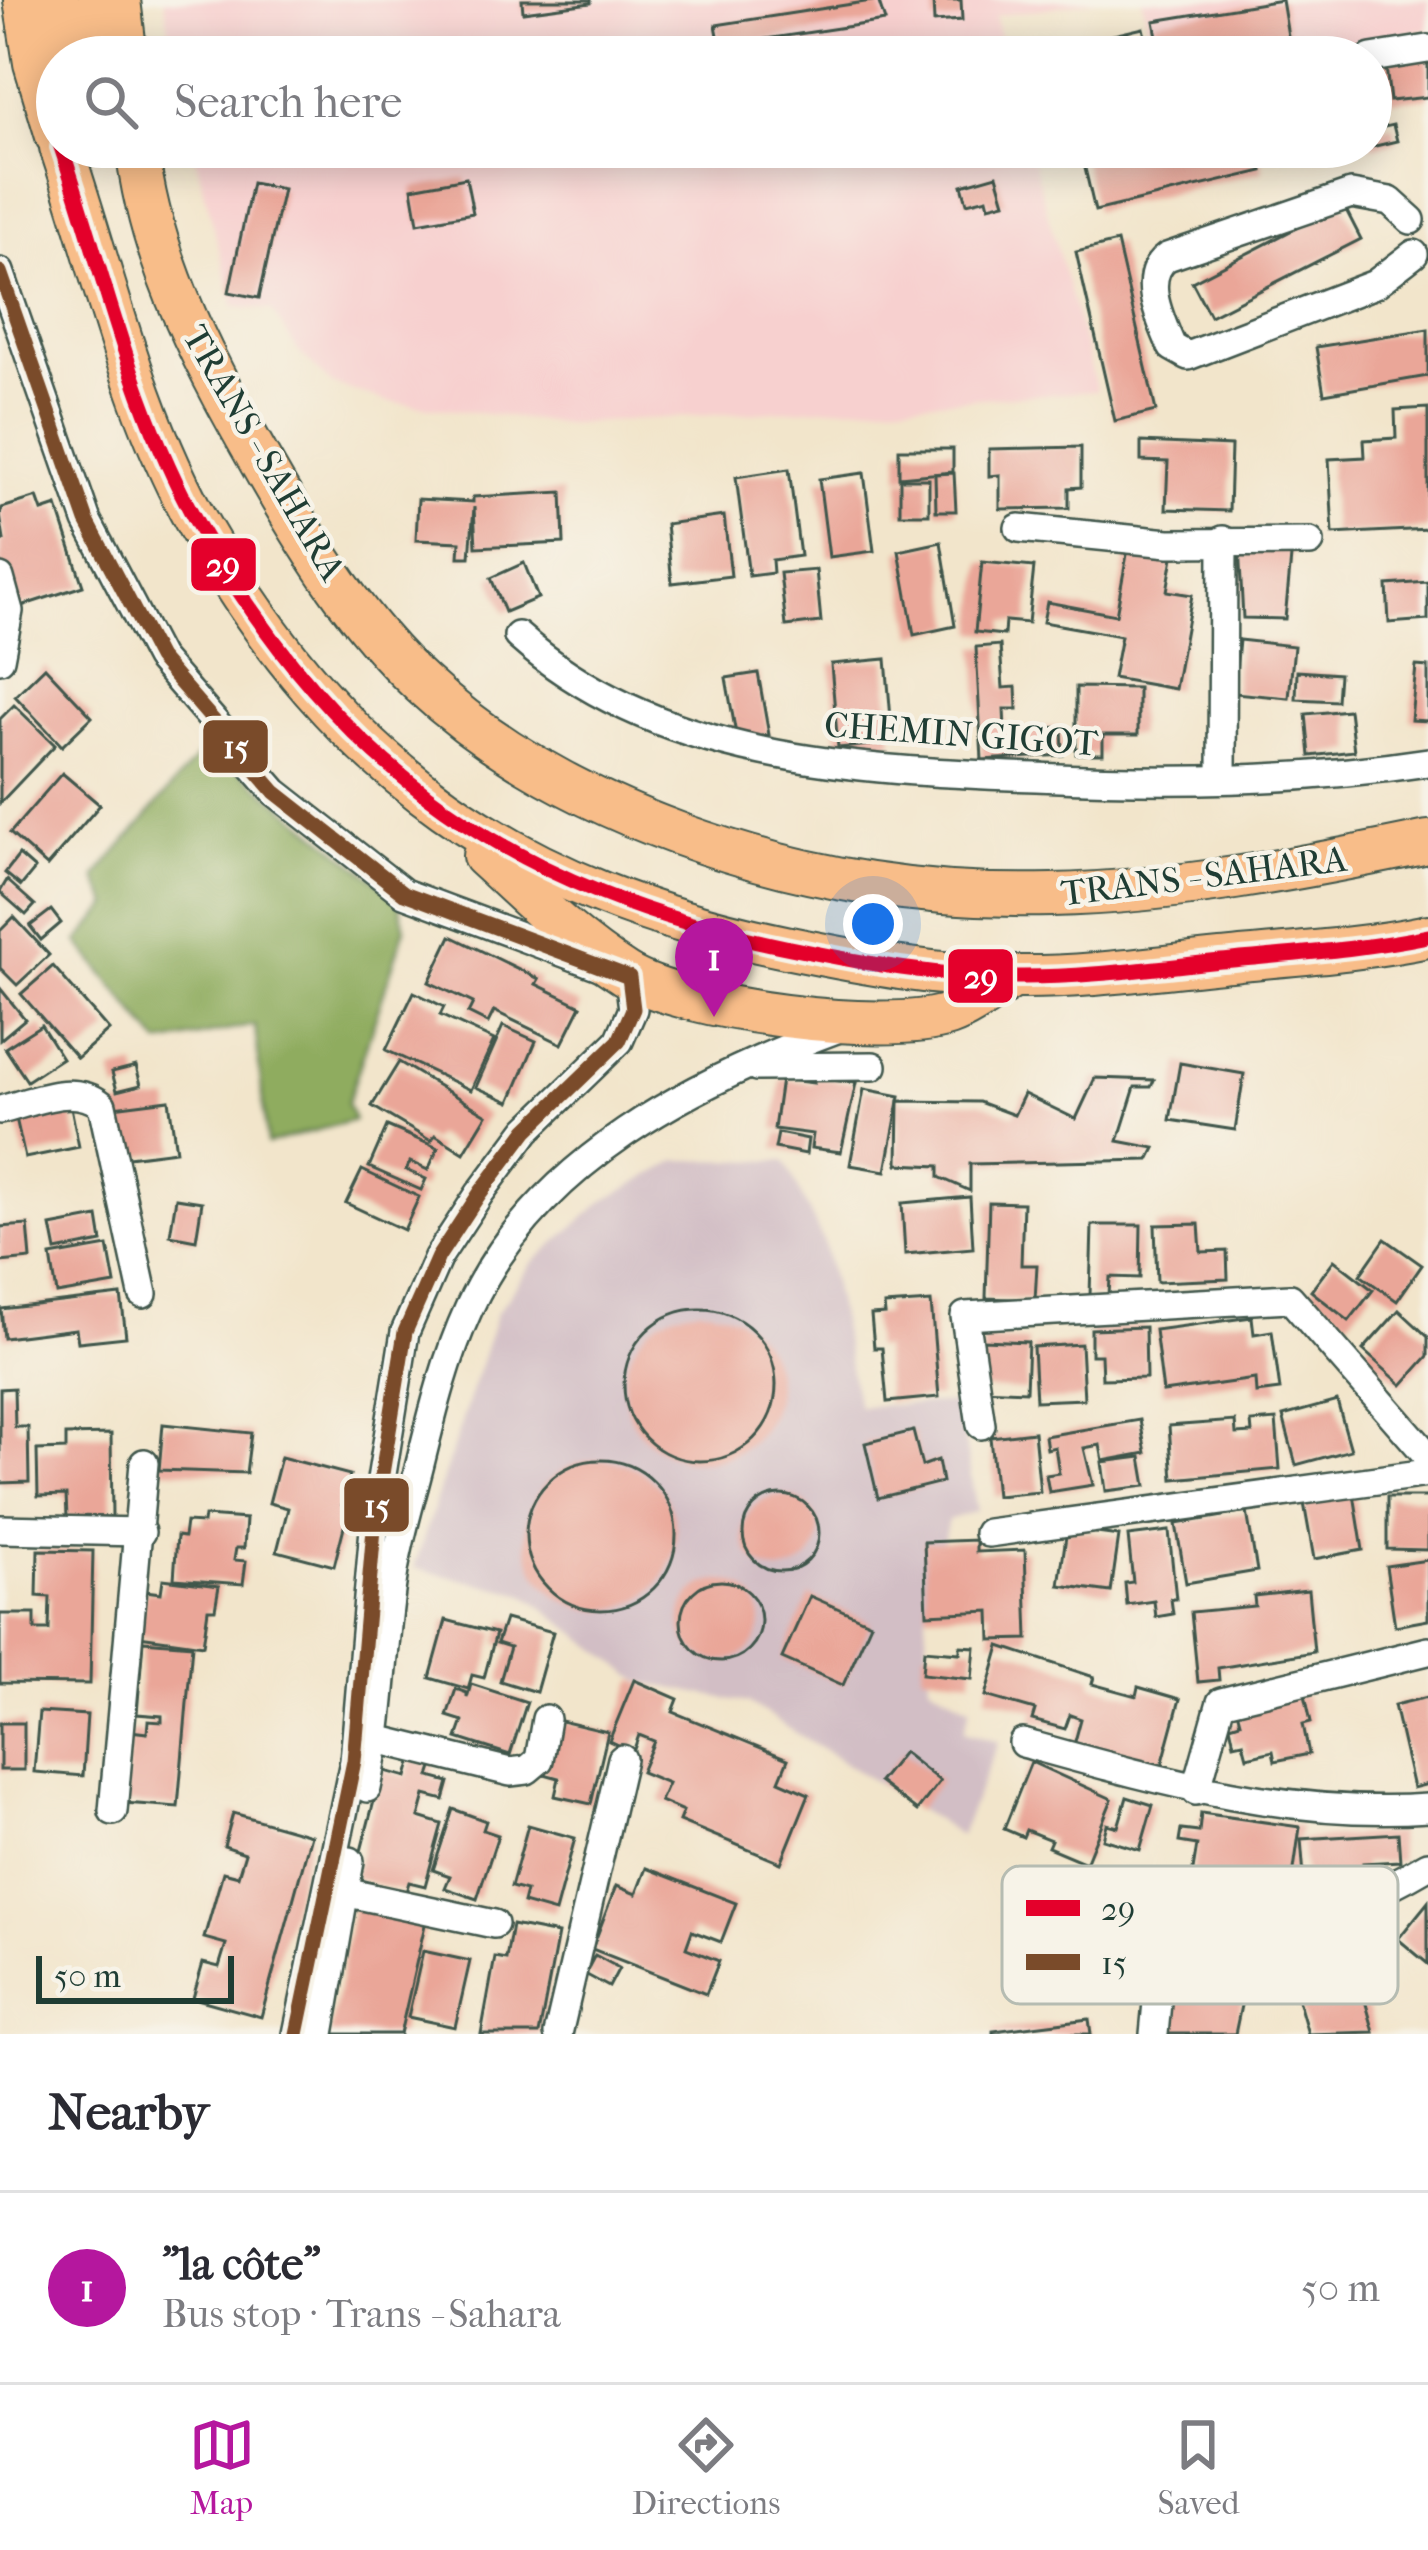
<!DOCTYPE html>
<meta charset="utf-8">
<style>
body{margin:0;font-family:"IM FELL French Canon",serif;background:#f7f7f7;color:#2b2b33}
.scale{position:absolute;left:36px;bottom:30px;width:198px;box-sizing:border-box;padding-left:12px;border:6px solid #1f3d34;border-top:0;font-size:33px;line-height:42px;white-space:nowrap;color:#1f3d34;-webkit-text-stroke:9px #f7f3e8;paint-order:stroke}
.you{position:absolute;left:873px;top:924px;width:42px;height:42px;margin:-30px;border:9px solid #fff;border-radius:50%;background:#1a73e8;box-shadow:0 0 0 18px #1a73e833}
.badge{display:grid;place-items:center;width:78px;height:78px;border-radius:50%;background:#b5179e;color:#fff;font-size:39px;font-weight:700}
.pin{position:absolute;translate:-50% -99px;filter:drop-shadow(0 3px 6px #0008)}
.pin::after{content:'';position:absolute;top:63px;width:42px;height:36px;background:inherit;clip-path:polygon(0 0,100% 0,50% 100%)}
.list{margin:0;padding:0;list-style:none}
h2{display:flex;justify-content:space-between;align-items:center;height:156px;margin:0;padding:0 48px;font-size:51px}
h2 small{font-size:39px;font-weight:400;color:#7c7c81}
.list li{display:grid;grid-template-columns:78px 1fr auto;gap:36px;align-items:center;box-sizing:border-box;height:192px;padding:0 48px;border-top:3px solid #e1e1e2}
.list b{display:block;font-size:45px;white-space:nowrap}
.list p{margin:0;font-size:39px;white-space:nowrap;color:#7c7c81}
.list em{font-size:39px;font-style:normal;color:#7c7c81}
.icon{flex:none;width:66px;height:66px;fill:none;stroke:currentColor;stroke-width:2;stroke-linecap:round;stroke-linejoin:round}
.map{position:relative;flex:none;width:1428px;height:2034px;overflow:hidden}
.search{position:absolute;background:#fff;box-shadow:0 6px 30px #0003;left:36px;right:36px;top:36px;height:132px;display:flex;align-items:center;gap:30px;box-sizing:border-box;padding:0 42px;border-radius:66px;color:#7c7c81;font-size:45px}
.sheet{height:348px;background:#fff}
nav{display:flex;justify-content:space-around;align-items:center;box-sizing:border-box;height:168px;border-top:3px solid #e1e1e2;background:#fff;font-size:33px;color:#7c7c81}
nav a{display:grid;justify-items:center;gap:6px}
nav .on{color:#b5179e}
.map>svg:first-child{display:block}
.built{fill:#f7d0cf}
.industrial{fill:#d2bec5}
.forest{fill:#8fac5e;stroke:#577449;stroke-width:3}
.building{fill:#eaa698}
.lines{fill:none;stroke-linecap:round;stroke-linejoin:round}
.minor-casing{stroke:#3f564b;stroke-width:32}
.major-casing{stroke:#3f564b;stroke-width:40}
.highway-casing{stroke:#3f564b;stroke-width:46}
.minor{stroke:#fff;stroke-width:27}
.major{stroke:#f8bd89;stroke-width:36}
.highway{stroke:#f8bd89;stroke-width:42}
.bus-1-casing{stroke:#f7f3e8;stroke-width:24}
.bus-2-casing{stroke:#f7f3e8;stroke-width:24}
.bus-1{stroke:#e4002b;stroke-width:15}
.bus-2{stroke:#7a4b2a;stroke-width:15}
.labels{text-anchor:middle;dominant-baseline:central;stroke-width:9;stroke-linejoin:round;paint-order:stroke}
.street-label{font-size:36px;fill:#1f3d34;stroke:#f7f3e8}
.key{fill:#f7f3e8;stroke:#b6bcb2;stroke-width:3}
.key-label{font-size:33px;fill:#1f3d34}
.line-badge{stroke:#f7f3e8;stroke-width:4.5}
.badge-label{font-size:33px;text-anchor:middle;font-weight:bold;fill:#fff}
</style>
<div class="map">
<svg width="1428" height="2034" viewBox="0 0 1428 2034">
<rect width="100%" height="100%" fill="#f7f3e8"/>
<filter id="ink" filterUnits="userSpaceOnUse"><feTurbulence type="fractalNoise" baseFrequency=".00833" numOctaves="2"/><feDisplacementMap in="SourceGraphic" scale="24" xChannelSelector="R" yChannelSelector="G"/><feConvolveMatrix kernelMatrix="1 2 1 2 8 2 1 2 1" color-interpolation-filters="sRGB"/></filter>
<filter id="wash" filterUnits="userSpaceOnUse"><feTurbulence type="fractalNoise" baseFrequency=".004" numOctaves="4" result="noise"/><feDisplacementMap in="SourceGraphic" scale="48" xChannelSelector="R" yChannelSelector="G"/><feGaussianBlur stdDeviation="2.7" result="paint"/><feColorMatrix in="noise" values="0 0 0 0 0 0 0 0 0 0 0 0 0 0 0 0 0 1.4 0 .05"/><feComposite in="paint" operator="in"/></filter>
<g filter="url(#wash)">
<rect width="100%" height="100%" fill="#f2e5cb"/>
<g class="built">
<polygon points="164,0 1099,0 995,16 1004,57 174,57"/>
<polygon points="1142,0 1428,0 1428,29 1280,57 1155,57"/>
<polygon points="193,147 1029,147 1097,391 567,424 388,402 332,384 299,352 271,310 234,307"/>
</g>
<polygon class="industrial" points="678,1160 785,1161 824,1243 858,1406 958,1403 977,1511 948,1520 926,1614 929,1684 971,1707 964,1731 999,1741 960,1835 748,1703 641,1682 525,1594 414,1568 497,1312 532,1263 602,1202"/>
<polygon class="forest" points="207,745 398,898 405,928 347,1104 354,1120 267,1144 255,1025 160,1044 78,942 109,905 96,877"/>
<g id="blocks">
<g class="building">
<polygon points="522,0 591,0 591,3 523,12"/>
<polygon points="878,0 885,21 720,46 716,25"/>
<polygon points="933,0 961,0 962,20 934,22"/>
<polygon points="1282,0 1290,48 1240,57 1161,57 1154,21"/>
<polygon points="1143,28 1150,57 1059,57 1057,48"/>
<polygon points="1428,52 1428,97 1390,101 1385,58"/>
<polygon points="1393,125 1397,141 1371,147 1371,130"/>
<polygon points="1080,147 1121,147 1123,157 1167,147 1258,147 1263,171 1095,211"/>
<polygon points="997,175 1005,202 989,206 987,198 967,203 962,185"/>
<polygon points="466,178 473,213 418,223 412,188"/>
<polygon points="252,183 283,189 259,298 229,292"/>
<polygon points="1343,204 1361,239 1210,316 1192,282"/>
<polygon points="1117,242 1156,411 1115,421 1076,252"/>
<polygon points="1428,329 1428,376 1324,394 1316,347"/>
<polygon points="1428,408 1428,529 1333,534 1329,459 1365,457 1364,440 1396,438 1395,410"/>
<polygon points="1141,442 1231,446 1229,511 1166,509 1168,462 1141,461"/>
<polygon points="1081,447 1081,487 1069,488 1069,508 1000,509 1000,475 989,476 989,449"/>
<polygon points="899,449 953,449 953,472 899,477"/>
<polygon points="789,469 800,556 772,560 773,573 749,576 736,477"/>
<polygon points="864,473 874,551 829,557 819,479"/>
<polygon points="954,473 956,511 936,511 935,474"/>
<rect x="900" y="479" width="29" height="35"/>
<polygon points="562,492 564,543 476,547 474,507 470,557 459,557 460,542 416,540 418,499 473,502 473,497"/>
<polygon points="37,497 42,511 57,506 83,586 12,609 0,572 0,541 4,540 0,515 2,508"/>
<polygon points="724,516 731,576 672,583 666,524"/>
<polygon points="941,542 955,626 914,635 899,551"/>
<polygon points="1239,546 1292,547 1285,619 1243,618"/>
<polygon points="1128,549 1173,557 1167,591 1192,595 1175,689 1113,678 1121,636 1043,622 1047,602 1116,615"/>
<polygon points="982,562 1034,567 1028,623 1005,621 1004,635 975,632"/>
<polygon points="524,563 538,598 505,612 491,578"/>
<polygon points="816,570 821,622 786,626 780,573"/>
<polygon points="1428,582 1428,620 1389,623 1387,585"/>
<polygon points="1239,640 1294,646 1289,698 1234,693"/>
<polygon points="1000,645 1003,688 1016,687 1017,709 1004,709 1005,730 1062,727 1063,755 982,760 976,647"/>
<polygon points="886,659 893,743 838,748 831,664"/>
<polygon points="1416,666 1428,667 1428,721 1411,720"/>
<polygon points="45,667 92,717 62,746 15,696"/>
<polygon points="1297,671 1339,674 1337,701 1296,699"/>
<polygon points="758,673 769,735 737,740 726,678"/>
<polygon points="1076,687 1138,688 1138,735 1103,735 1103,754 1076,754"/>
<polygon points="14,705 55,745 0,803 0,719"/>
<polygon points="1349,710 1354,751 1310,756 1306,714"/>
<polygon points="62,773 100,805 47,866 10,833"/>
<polygon points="19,855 35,869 21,886 5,873"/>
<polygon points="7,880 35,905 26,915 0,892"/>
<polygon points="51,910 61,923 41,940 30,926"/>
<polygon points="14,917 49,955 17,985 0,968 0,931"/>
<polygon points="451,936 539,979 536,984 581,1006 562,1044 494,1011 488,1023 468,1013 473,1003 429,982"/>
<polygon points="53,966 109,1030 77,1058 21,994"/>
<polygon points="0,988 25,1019 0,1040"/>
<polygon points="414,992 444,1007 440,1015 494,1040 471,1090 386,1050"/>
<polygon points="41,1025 62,1058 27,1081 5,1048"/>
<polygon points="503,1026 536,1041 510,1102 476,1087"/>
<polygon points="399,1062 487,1115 464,1153 435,1135 431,1141 372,1106"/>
<polygon points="1180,1063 1244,1074 1235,1130 1170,1120"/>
<polygon points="136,1066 141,1085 117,1091 112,1072"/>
<polygon points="814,1078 856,1083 841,1152 811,1148 813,1134 774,1129 781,1079 814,1083"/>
<polygon points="1095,1078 1154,1080 1151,1087 1135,1087 1118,1141 1155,1148 1149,1160 970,1164 970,1191 939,1177 939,1166 898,1164 899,1101 979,1102 1014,1115 1024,1094 1076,1119"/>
<polygon points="864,1089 900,1096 886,1171 850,1165"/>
<polygon points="69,1097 79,1147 25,1158 14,1109"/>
<polygon points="169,1100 176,1151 120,1158 113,1107"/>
<polygon points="387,1126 438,1148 428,1170 410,1162 406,1170 426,1179 421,1190 369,1167"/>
<polygon points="778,1133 808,1139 806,1154 775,1148"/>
<polygon points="362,1170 419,1197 404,1230 346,1203"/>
<polygon points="970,1197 973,1248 905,1254 902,1203"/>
<polygon points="176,1198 202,1202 196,1240 170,1235"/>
<polygon points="989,1202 1023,1203 1021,1265 1037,1265 1035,1300 986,1298"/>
<polygon points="98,1217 102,1242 56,1251 51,1226"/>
<polygon points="1199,1224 1201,1252 1227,1251 1228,1279 1157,1282 1155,1225"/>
<polygon points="28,1225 31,1259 0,1262 0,1227"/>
<polygon points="1092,1225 1141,1225 1140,1278 1110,1277 1109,1296 1090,1296"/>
<polygon points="1385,1239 1422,1265 1397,1301 1360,1275"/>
<polygon points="108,1246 115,1284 57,1294 51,1256"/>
<polygon points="1334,1260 1373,1290 1349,1321 1311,1291"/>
<polygon points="121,1295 126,1337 78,1342 76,1329 4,1338 1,1309"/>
<polygon points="931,1302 939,1397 887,1402 882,1348 874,1348 871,1315 885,1314 884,1305"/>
<circle cx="700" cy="1385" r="76"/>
<polygon points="1399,1310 1428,1337 1428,1356 1402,1385 1363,1350"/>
<polygon points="1252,1317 1254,1334 1272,1331 1280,1390 1256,1393 1255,1379 1163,1392 1155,1330"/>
<polygon points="1145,1327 1146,1378 1102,1379 1101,1355 1091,1355 1091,1329"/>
<polygon points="983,1340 1028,1342 1026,1391 981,1389"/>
<polygon points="1081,1344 1084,1399 1036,1401 1033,1347"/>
<polygon points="14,1388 15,1427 28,1427 29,1482 0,1483 0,1389"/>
<polygon points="1337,1401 1351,1450 1296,1465 1283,1416"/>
<polygon points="1140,1420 1146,1453 1103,1461 1100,1445 1084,1448 1093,1485 1049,1492 1046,1475 1059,1473 1055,1447 1047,1449 1045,1436"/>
<polygon points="1276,1420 1280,1469 1173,1479 1169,1426 1235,1421 1236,1434 1252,1433 1251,1422"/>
<polygon points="163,1424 251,1433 246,1473 159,1470"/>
<polygon points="913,1431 922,1466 938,1460 942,1482 878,1498 865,1443"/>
<polygon points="1034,1432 1040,1492 996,1496 990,1437"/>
<polygon points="111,1434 112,1517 67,1517 66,1495 38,1496 37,1450 66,1449 66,1435"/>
<polygon points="281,1457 350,1475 342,1505 349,1507 334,1566 277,1551 288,1508 269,1503"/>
<polygon points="1141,1457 1146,1486 1106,1491 1102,1462"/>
<circle cx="601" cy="1535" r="75"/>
<polygon points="1354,1494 1363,1550 1314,1559 1304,1503"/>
<circle cx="781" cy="1533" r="38"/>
<polygon points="1387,1497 1428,1497 1428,1550 1387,1549"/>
<polygon points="1247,1512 1257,1571 1186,1583 1176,1524"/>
<polygon points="204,1516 246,1519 244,1548 236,1548 234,1560 246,1561 243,1584 174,1579 177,1536 184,1537 186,1522 203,1523"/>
<polygon points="1067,1529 1119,1536 1111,1592 1059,1585"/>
<polygon points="1169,1531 1176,1599 1171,1599 1173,1614 1156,1617 1154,1601 1127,1605 1125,1583 1133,1582 1128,1536"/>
<polygon points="976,1540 976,1552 1025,1550 1028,1639 991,1640 990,1611 927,1614 924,1542"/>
<polygon points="38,1550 93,1551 90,1684 0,1683 0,1614 35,1614 35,1630 49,1630 50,1597 37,1596"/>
<polygon points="1428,1560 1428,1620 1395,1626 1386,1566"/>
<polygon points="163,1579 219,1586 215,1609 208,1609 203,1645 139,1636 145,1591 161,1593"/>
<circle cx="721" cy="1621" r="40"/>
<polygon points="1308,1590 1314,1652 1218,1668 1219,1680 1198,1682 1191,1612 1255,1606 1254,1596"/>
<polygon points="810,1596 871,1623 843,1685 782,1658"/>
<polygon points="505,1619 553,1632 536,1692 500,1681 510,1647 497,1643"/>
<polygon points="446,1620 496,1633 484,1678 472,1675 468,1689 430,1678"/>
<polygon points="143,1641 192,1645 178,1807 124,1803 130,1731 147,1733 148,1721 162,1722 162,1716 137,1714"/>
<polygon points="960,1646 975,1647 972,1679 922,1674 924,1650 960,1653"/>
<polygon points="1000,1646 1094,1677 1092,1684 1136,1696 1138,1687 1180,1699 1161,1769 1074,1745 1081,1719 1070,1715 1065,1729 1032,1720 1035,1710 986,1696"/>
<polygon points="634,1680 678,1699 673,1712 788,1759 779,1781 809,1794 781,1863 679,1821 683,1811 660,1801 668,1783 641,1772 654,1741 639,1735 633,1752 609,1741"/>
<polygon points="471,1684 527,1702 510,1755 457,1738 463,1721 447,1716 456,1689 467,1693 467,1698"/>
<polygon points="1305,1695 1311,1722 1303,1724 1309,1754 1275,1761 1273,1751 1247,1757 1243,1742 1234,1744 1230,1725 1240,1722 1237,1710"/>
<polygon points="1428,1697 1428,1784 1413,1788 1394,1705"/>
<polygon points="39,1712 87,1715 83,1776 34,1772"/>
<polygon points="557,1720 608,1732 591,1804 555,1796 559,1778 544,1774"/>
<rect x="0" y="1723" width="24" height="47"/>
<polygon points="903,1752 940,1781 917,1811 879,1782"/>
<polygon points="412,1759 434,1765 430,1777 449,1782 444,1800 425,1795 419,1817 442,1824 425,1886 409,1882 406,1892 354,1878 382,1770 407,1777"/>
<polygon points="1031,1762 1112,1799 1086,1863 1048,1847 1051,1840 1026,1830 1023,1837 1004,1829"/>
<polygon points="1127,1797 1153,1805 1140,1850 1103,1839 1107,1824 1118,1827"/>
<polygon points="453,1809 486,1821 483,1830 498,1835 477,1899 445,1888 450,1876 433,1870"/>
<polygon points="233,1813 311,1835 261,2017 193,1998 203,1963 219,1967 226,1944 204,1938 223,1872 238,1876 245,1853 224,1846"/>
<polygon points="1201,1813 1300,1827 1288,1912 1188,1901 1197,1845 1179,1842 1181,1830 1199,1832"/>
<polygon points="528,1825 575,1838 555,1912 523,1903 526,1891 511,1887"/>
<polygon points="1398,1833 1400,1861 1363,1863 1364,1886 1312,1889 1312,1875 1304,1876 1301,1839"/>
<polygon points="646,1868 736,1903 721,1942 692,1931 686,1948 719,1961 706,1994 592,1949 616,1886 636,1894"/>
<polygon points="354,1900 427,1916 400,2034 330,2034"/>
<polygon points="1428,1902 1428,1964 1398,1939"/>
<polygon points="512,1925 558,1934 539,2034 481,2034 495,1957 506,1959"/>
<polygon points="1165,1948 1247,1952 1248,1988 1221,1992 1243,1996 1235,2034 1147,2034"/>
<polygon points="423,1951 470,1961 455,2027 408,2017"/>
<polygon points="1351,1951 1374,2032 1308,2034 1289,1968"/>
<polygon points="595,1955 619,1968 609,1987 585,1974"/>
<polygon points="1089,2019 1091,2034 993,2034 993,2031"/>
</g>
</g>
</g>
<g filter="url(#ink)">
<use href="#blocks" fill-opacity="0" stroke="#3f564b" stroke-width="3"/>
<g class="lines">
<defs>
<g id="minor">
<polyline points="1371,58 1428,49"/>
<path d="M1411,220L1390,201L1351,194L1167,257C1139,277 1161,321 1172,347L1188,356L1375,284L1414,254"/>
<polyline points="0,272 87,521 159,658 275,792 404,893 629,977 633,1009 619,1041 527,1130 480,1193 438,1257 405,1332 375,1517 354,1761 297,2034"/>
<polyline points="1019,528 1169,543 1310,542"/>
<polyline points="0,578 9,611 0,659"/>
<path d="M518,636C659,762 857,770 1036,777C1166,783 1298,782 1428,762"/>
<polyline points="1222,779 1223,540"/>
<polyline points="757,1067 873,1066"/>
<path d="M0,1110C33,1102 73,1082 102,1105L143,1294"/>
<polyline points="981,1425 965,1316 1290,1298 1428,1456"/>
<polyline points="0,1529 141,1532"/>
<polyline points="988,1533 1428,1473"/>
<polyline points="377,1739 510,1772 527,1770 539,1760 546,1719"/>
<path d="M1023,1743C1157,1780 1288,1818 1428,1808"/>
<path d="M367,1788C383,1716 382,1643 394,1571C400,1535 411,1500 420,1464C433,1411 446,1358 469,1308C537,1160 695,1081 839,1028"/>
<polyline points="1196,1791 1221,1702 1428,1651"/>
<polyline points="113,1811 144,1463"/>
<polyline points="344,1892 494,1924"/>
<polyline points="320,2034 350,1861"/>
<polyline points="558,2034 622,1759"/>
<path d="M1154,2034L1161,1960C1255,1942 1345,1914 1428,1865"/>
</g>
<g id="major">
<polyline points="61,0 69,57"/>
<polyline points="96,0 105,57"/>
</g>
<g id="highway">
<polyline points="25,0 35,63 57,136"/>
<polyline points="119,0 126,57"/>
<path d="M61,147C105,276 132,409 200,528C341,773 515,892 790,948C863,963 939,977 1014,977C1082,978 1153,968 1221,961C1290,954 1360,950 1428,936"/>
<path d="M137,147C150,265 209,372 267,473C310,548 358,625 422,684C495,752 586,800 679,834C942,930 1161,898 1428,842"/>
<path d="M484,856C529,897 573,941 625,974C682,1010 885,1036 949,1015C971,1007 993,989 1013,977"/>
</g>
</defs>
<use href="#minor" class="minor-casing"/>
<use href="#major" class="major-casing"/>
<use href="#highway" class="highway-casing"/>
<use href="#minor" class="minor"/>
<use href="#major" class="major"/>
<use href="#highway" class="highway"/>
<defs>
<path id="bus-1" d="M61,147C105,276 132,409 200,528C341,773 515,892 790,948C863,963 939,977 1014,977C1082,978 1153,968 1221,961C1290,954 1360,950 1428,936"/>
<polyline id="bus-2" points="0,272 87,521 159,658 275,792 404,893 629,977 633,1009 619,1041 527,1130 480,1193 438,1257 405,1332 375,1517 354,1761 297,2034"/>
</defs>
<use href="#bus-1" class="bus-1-casing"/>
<use href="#bus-2" class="bus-2-casing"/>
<use href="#bus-1" class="bus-1"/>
<use href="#bus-2" class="bus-2"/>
</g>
</g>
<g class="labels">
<g class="street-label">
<text transform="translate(264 453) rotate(60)">TRANS - SAHARA</text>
<text transform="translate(961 734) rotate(4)">CHEMIN GIGOT</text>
<text transform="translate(1204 876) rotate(-7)">TRANS - SAHARA</text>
</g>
</g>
<rect x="1002" y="1866" width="396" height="138" rx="18" class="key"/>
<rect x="1026" y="1900" width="54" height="16" fill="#e4002b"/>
<rect x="1026" y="1954" width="54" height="16" fill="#7a4b2a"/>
<g class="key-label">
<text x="1101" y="1920">29</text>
<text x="1101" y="1974">15</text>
</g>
<g class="line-badge">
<rect x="189" y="536" width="69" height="57" rx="12" fill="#e4002b"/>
<rect x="201" y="718" width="69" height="57" rx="12" fill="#7a4b2a"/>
<rect x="946" y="947" width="69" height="58" rx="12" fill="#e4002b"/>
<rect x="342" y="1476" width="69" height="58" rx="12" fill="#7a4b2a"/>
</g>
<g class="badge-label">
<text x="223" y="576">29</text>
<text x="236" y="758">15</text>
<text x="981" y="988">29</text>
<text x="377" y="1517">15</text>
</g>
</svg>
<div class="scale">50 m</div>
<div class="you"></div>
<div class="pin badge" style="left:714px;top:1017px">1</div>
<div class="search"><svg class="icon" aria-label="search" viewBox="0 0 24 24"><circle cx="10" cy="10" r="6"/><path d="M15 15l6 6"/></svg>Search here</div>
</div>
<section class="sheet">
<h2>Nearby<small></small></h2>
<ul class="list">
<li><span class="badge">1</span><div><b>&quot;la côte&quot;</b><p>Bus stop · Trans - Sahara</p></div><em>50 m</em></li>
</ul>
</section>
<nav>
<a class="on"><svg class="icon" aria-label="map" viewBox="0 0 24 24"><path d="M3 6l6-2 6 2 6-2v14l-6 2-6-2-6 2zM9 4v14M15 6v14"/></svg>Map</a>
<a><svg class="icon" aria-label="directions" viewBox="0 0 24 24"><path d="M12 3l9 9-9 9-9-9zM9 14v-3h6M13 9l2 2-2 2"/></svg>Directions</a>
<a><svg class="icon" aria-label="saved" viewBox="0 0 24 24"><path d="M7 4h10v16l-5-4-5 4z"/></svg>Saved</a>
</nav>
